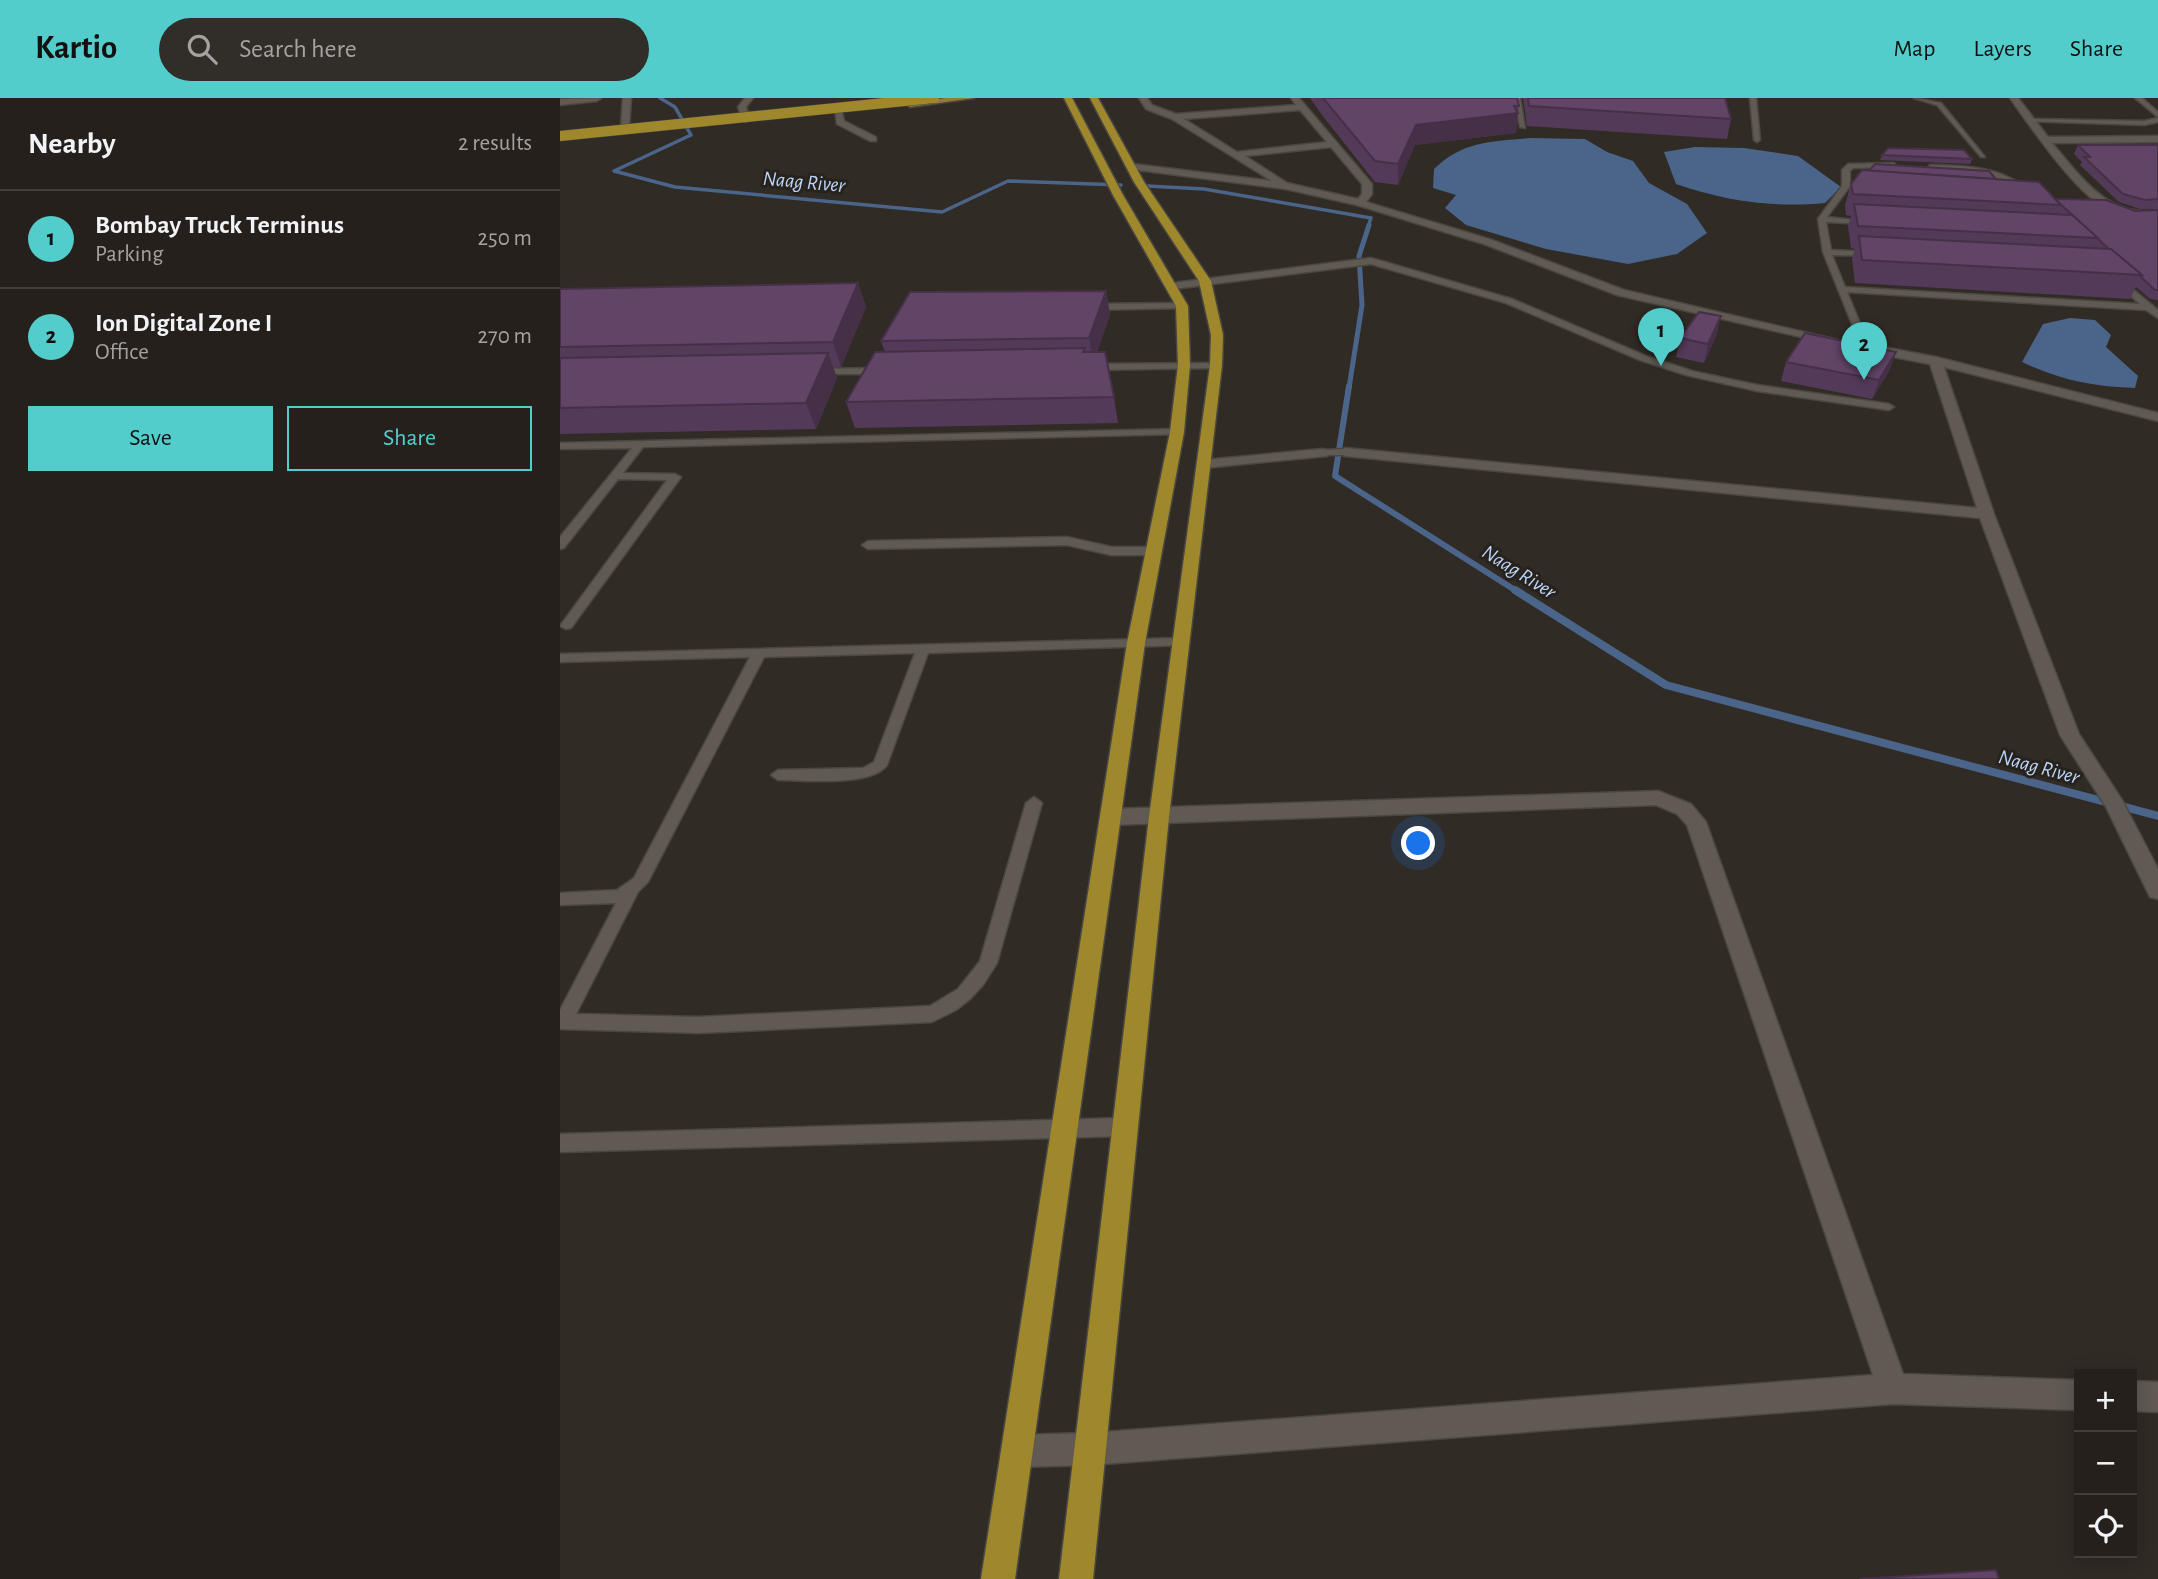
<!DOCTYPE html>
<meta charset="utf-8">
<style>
body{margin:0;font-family:"Alegreya Sans",sans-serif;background:#312d29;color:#f1f3f6}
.controls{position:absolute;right:21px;bottom:21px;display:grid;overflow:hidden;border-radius:0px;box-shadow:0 4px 18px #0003}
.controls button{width:63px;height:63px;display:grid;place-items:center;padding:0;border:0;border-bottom:2px solid #423e3b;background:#25201c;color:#f1f3f6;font:35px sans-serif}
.you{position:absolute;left:859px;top:746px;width:24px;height:24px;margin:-18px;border:5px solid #fff;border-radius:50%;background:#1a73e8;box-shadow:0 0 0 10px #1a73e833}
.badge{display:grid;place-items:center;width:46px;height:46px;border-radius:50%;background:#53cdcb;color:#111;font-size:23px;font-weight:700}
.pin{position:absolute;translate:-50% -58px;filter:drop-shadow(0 2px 4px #0008)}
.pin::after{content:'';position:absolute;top:37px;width:24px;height:21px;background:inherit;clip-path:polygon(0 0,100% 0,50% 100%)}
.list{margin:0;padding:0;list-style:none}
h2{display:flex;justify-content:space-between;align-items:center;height:91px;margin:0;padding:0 28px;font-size:30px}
h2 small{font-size:23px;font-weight:400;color:#a3a3a3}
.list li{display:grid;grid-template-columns:46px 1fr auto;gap:21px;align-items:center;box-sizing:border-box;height:98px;padding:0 28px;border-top:2px solid #423e3b}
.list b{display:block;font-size:26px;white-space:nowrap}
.list p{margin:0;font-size:23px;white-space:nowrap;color:#a3a3a3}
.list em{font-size:23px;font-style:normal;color:#a3a3a3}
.actions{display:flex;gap:14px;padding:21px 28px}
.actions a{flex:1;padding:16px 0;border:2px solid #53cdcb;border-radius:0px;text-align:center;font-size:24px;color:#53cdcb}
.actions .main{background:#53cdcb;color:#111}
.icon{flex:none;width:38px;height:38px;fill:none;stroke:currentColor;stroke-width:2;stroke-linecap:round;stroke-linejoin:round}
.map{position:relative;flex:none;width:1598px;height:1481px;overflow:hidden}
header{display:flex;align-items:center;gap:42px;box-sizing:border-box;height:98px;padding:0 35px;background:#53cdcb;color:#111}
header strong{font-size:33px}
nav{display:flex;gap:38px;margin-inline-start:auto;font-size:24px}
.search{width:490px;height:63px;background:#312d29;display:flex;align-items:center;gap:18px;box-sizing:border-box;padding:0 24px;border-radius:38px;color:#a3a3a3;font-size:26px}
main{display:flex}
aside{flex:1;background:#25201c}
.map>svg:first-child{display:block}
.water{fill:#4b6489}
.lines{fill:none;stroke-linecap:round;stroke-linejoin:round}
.stream-far3{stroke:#4b6489;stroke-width:3.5}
.stream-far2{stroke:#4b6489;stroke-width:5}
.stream-far1{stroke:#4b6489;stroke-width:6}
.stream{stroke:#4b6489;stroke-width:8}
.service-casing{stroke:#4a4741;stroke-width:3}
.minor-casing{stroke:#4a4741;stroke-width:3}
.tertiary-casing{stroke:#4a4741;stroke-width:3}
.primary-casing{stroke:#4a4741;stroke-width:3}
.trunk-casing{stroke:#4a4741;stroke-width:3}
.service{fill:#605a53;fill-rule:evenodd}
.minor{fill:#605a53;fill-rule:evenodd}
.tertiary{fill:#605a53;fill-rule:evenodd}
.primary{fill:#8f7c36;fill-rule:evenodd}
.trunk{fill:#9f882c;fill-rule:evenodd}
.trunk-bridge-casing{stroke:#4a4741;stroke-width:11;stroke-linecap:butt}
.trunk-bridge{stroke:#9f882c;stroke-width:10}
.wall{fill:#543a59}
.shaded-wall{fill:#453048}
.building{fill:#624467;stroke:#453048;stroke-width:2}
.labels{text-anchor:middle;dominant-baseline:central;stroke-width:6;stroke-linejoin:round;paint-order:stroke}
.far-water-label{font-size:21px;font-style:italic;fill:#bcd5fa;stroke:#27221c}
</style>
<header>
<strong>Kartio</strong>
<div class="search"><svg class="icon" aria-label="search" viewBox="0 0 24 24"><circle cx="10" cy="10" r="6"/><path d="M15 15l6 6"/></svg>Search here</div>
<nav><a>Map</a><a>Layers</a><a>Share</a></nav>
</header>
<main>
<aside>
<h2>Nearby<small>2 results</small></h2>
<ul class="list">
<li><span class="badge">1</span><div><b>Bombay Truck Terminus</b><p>Parking</p></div><em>250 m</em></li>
<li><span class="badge">2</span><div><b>Ion Digital Zone I</b><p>Office</p></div><em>270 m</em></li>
</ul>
<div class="actions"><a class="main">Save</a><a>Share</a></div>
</aside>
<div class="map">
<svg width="1598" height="1481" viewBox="0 0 1598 1481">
<rect width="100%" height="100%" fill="#312b25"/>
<g class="water">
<path d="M971,40L1025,41L1047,54L1073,63L1089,85L1127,106L1147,135L1117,156L1068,166L986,151L906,127L885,110L896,97L873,90L874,71C902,43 933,43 971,40Z"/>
<path d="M1135,49L1184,50L1238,58L1281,89L1265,105C1214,110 1165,103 1116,86L1104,54Z"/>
<path d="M1510,220L1535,222L1551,237L1546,249L1578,278L1575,290C1534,289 1499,282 1462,264L1483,226Z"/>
</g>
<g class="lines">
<g class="stream-far3">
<polyline points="100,0 115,9 131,37 54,73 115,89 382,114 448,83 561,87"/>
<polyline points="587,88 644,91 811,120 808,129"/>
</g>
<polyline class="stream-far2" points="789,290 802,207 799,158 809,127"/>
<polyline class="stream-far1" points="789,288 775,378 958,494"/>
<polyline class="stream" points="955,492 1106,587 1598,718"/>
<defs>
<g id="service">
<polygon points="954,0 960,0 965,30 960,29"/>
<polygon points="1190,0 1196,0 1200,42 1197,44 1194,42"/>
<polygon points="1354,0 1381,5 1425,59 1421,59 1377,7"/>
<polygon points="1575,0 1582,0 1598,14 1598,19"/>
<polygon points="1598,20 1598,24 1584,27 1467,23 1470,21 1584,23"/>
<polygon points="1334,65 1337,69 1293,70 1290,73 1290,88 1267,119 1312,124 1308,126 1266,124 1271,152 1314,154 1318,156 1314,158 1272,157 1285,189 1580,206 1556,185 1555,183 1559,180 1598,212 1598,220 1586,212 1287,194 1310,249 1302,251 1263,154 1258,121 1282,88 1282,72 1288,66"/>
<path d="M1370,67C1407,68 1446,68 1473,97L1466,99C1434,69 1407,76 1367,71Z"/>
<polygon points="811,160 952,201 1086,258 1132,273 1197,287 1329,306 1334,309 1329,312 1197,293 1126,277 1080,262 946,205 811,166 613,191 609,188 613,185"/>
<polygon points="622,205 626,208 625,210 527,212 523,209 527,206"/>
<polygon points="659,265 661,267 656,270 529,272 524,269 529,266"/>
<polygon points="253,271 325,270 330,273 325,276 250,276 248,274"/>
<polygon points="617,331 622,334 621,336 83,349 63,375 115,376 121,379 11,530 6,531 0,528 107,382 58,381 4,450 0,451 0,439 72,350 0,351 0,345"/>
<polygon points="762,352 785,351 790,354 785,357 758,357 758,353"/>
<polygon points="507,439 551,449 594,449 600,453 594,457 551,457 507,447 308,451 302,447 308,443"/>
<path d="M622,540L629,544L627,547L368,555L327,667C311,689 245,682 218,682L211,677L218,672L303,670L314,664L355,555L204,559L88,784L78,794L16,916L138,919L370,908L398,891L420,863L466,705L474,699L482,705L437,865L423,887L410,901L396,912L372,924L138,935L0,931V912L56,805L0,807V795L57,792L74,780L190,559L0,564V556Z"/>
<polygon points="564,1020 571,1023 574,1029 571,1035 564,1038 0,1054 0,1036"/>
</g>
<g id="minor">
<polygon points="41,0 37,3 0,7 0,1"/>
<polygon points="63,0 71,0 69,29 65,32 61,29"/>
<path d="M579,0H587L592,7L616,16L736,7L731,0H739L812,86V96L806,104L932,142L1064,192L1278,242L1272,246L1057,197L924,146L797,107L726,91L570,71L573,66L712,83L612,21L586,11ZM740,12L767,44L677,54L624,21ZM771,49L802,86V96L798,101L727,85L685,58Z"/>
<path d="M1450,0H1458L1488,39L1598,38V44L1492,45C1522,80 1547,119 1598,113V119C1584,121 1569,121 1555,116C1520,102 1472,31 1450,0Z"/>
<polygon points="275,11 281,11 284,23 316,39 316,43 310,43 277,26"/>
<polygon points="1307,246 1376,259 1598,315 1598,323 1384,269 1434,416 1519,636 1562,702 1598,771 1598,801 1590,799 1546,709 1500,637 1420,420 785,358 778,354 785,350 1417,410 1370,266 1303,253 1303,247"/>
<polygon points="762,351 767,352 767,358 644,370 637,366 644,362"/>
<polygon points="1098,693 1131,706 1146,724 1343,1276 1519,1282 1519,1312 1333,1306 530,1367 457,1369 446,1364 441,1353 446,1342 457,1337 530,1335 1313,1277 1127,727 1117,716 1096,707 551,727 544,724 541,719 544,714 551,711"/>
<polygon points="1572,1283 1598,1284 1598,1314 1572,1313"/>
</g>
<polygon id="tertiary" points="185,0 193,0 186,9 190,21 186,24 182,21 178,9"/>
<polygon id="primary" points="385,0 414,0 350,9 346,6"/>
<g id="trunk">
<polygon points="504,0 512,0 563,97 628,208 630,267 624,334 585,545 455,1481 421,1481 567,545 610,334 618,267 616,208 553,97"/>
<polygon points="530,0 538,0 584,84 651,183 663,237 662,267 609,719 533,1481 499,1481 589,719 650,267 651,237 639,183 574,84"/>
</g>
</defs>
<use href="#service" class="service-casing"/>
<use href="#minor" class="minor-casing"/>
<use href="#tertiary" class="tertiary-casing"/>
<use href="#primary" class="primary-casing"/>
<use href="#trunk" class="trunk-casing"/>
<use href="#service" class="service"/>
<use href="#minor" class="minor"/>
<use href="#tertiary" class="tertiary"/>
<use href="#primary" class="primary"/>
<use href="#trunk" class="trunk"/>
<defs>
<polyline id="trunk-bridge" points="0,38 374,0"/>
</defs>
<use href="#trunk-bridge" class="trunk-bridge-casing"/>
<use href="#trunk-bridge" class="trunk-bridge"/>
</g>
<g class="wall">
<polygon points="750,0 957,0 959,8 956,35 855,47 838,87 815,84 762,17"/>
<polygon points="963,0 1165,0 1171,21 1167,41 967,28"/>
<polygon points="1518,47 1598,47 1598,111 1580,111 1559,104 1520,67 1522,64 1514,56"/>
<polygon points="1322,57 1412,61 1410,66 1320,62"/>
<polygon points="1436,81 1495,101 1575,113 1598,112 1598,202 1590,201 1576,189 1570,201 1295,185 1292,161 1295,151 1291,150 1288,128 1291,118 1286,117 1285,107 1291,86"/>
<polygon points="298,185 306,209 281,269 273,269 277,280 256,331 0,336 0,191"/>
<polygon points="546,193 550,217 537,254 554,299 558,325 295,330 286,304 325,254 321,243"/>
<polygon points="1157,236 1144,265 1116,259 1120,240"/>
<polygon points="1336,254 1329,273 1312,301 1221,283 1226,264"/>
</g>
<g class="shaded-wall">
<polygon points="958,15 956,35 855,47 838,87 838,66 856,27"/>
<polygon points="298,185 306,209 281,269 273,244"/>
<polygon points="546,193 550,217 533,264 529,240"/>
<polygon points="1161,218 1157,236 1144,265 1148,246"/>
<polygon points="1336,254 1329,273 1312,301 1319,282"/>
<polygon points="268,255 277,280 256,331 246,305"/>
</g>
<g class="building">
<polygon points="763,0 957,0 959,8 954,8 958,15 856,27 838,66 815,63"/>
<polygon points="968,0 1165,0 1171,21 969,8"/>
<polygon points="1518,47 1598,47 1598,101 1585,102 1563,96 1524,59 1530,59"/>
<polygon points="1328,50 1404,52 1412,61 1322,57"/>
<polygon points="1315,66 1429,73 1436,81 1309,73"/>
<polygon points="1302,72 1479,84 1501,107 1293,96 1291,86"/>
<polygon points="1495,101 1546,102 1575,113 1598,112 1598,192 1595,192 1581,179 1582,177 1551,151 1549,151"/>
<polygon points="1294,106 1512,117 1538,140 1298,128"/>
<polygon points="1299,138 1551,151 1582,177 1302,162"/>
<polygon points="298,185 273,244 0,249 0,191"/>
<polygon points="546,193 529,240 321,243 350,194"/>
<polygon points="1139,214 1161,218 1148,246 1120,240"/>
<polygon points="1245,235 1336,254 1319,282 1226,264"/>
<polygon points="525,250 523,254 545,254 554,299 286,304 315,254"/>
<polygon points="268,255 246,305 0,310 0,260"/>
<polygon points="1436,1472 1439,1481 1299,1481"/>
</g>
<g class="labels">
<g class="far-water-label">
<text transform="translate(244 84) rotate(5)">Naag River</text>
<text transform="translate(959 474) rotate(32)">Naag River</text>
<text transform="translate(1479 669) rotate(15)">Naag River</text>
</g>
</g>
</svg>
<div class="controls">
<button>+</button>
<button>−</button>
<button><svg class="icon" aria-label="locate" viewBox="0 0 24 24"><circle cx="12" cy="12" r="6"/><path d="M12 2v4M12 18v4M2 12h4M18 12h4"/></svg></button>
</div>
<div class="you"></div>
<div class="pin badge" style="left:1101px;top:268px">1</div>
<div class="pin badge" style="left:1304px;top:282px">2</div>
</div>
</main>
